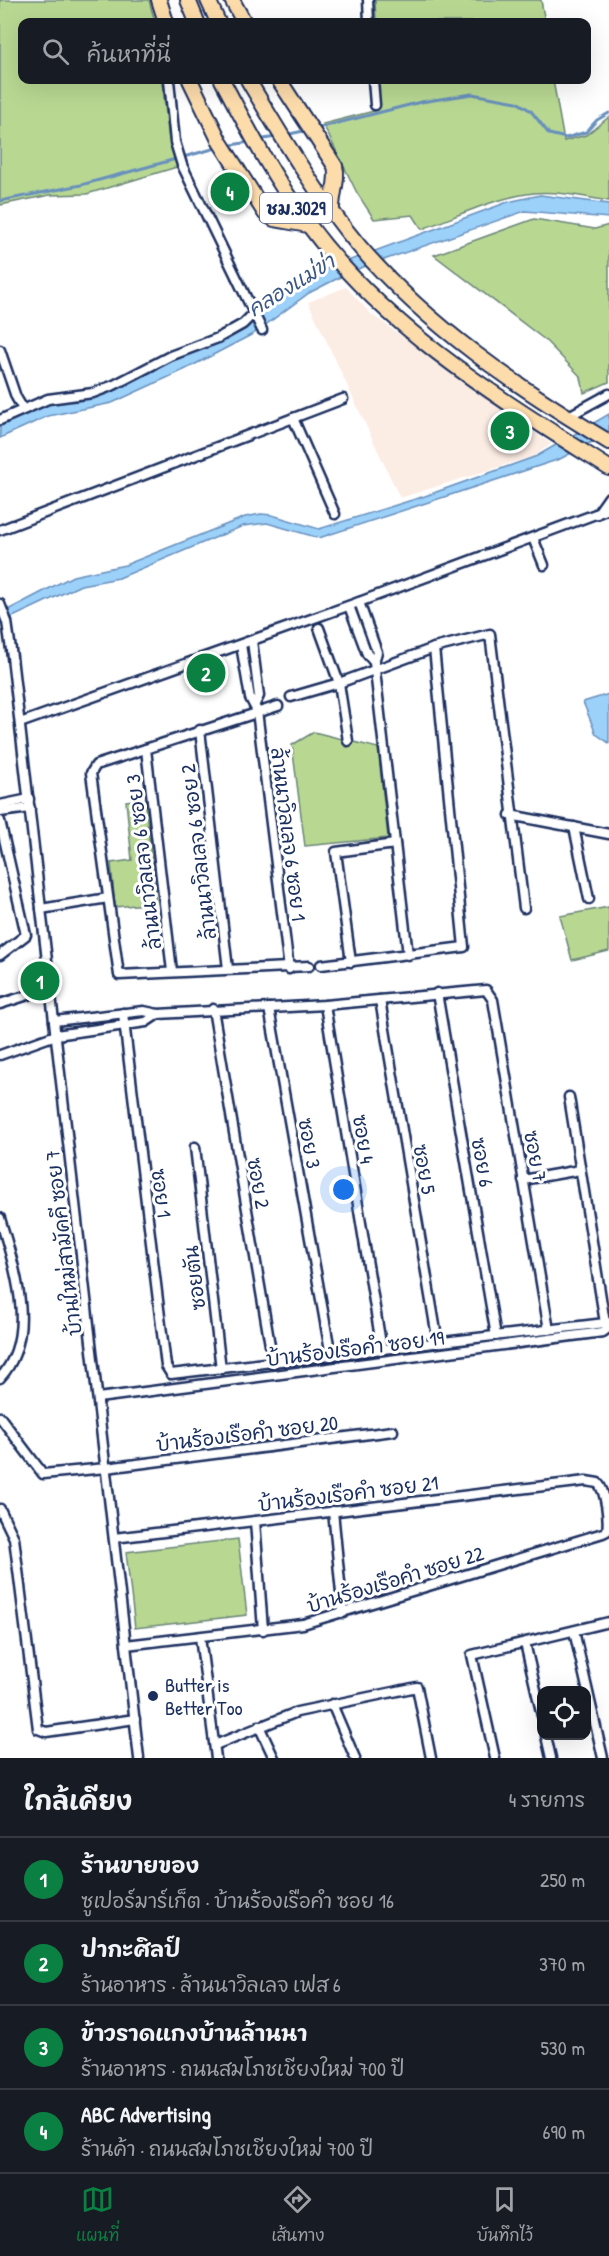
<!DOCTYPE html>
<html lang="th">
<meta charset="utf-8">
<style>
body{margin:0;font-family:"Patrick Hand","Playpen Sans Thai",sans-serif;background:#242831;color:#f1f3f6}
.controls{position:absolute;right:18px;bottom:18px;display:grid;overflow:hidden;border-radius:12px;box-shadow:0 6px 24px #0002}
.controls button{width:54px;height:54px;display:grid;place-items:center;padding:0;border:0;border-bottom:2px solid #363941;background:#171b24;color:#f1f3f6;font:30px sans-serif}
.you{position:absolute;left:344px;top:1190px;width:21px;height:21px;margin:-15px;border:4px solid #fff;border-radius:50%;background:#1a73e8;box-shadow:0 0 0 9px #1a73e833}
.badge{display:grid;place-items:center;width:39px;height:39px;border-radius:50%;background:#0b8043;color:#fff;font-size:20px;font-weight:700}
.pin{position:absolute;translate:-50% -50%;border:3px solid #fff;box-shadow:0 2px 6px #0006}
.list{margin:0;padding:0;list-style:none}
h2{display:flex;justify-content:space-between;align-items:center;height:78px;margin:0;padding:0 24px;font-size:26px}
h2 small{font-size:20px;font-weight:400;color:#9ea1a6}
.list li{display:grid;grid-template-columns:39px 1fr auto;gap:18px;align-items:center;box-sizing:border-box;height:84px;padding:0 24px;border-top:2px solid #363941}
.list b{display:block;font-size:22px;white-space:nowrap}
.list p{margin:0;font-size:20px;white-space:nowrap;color:#9ea1a6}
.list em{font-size:20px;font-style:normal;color:#9ea1a6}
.icon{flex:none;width:33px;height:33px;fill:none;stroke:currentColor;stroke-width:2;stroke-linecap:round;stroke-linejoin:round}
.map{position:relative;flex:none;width:609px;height:1758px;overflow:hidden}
.search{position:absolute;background:#171b24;box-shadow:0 6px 24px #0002;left:18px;right:18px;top:18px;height:66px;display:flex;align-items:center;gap:15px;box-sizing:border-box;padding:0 21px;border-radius:12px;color:#9ea1a6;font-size:22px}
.sheet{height:414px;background:#171b24}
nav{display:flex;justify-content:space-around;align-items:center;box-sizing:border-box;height:84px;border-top:2px solid #363941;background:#171b24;font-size:16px;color:#9ea1a6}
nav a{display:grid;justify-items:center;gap:3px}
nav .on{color:#0b8043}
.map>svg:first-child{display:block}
.built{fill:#fcede4}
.green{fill:#b8d892;stroke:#6a8478;stroke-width:1.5}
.water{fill:#9cd1fa;stroke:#6890bc;stroke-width:1.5}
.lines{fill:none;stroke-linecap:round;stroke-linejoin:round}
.stream{stroke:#6890bc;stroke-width:3}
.street-casing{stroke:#1b2f5e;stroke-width:13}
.primary-casing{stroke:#1b2f5e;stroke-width:18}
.street{stroke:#fff;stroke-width:8}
.primary{stroke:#fddcac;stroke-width:14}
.poi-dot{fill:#1b2f5e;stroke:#fff;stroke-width:2}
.labels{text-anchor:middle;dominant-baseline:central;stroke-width:6;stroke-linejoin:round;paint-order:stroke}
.shield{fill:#fff;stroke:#5f6d8e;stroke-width:1.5}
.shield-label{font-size:18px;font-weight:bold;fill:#1b2f5e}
.street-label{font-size:20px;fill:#1b2f5e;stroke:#fff}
.poi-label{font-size:20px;fill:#1b2f5e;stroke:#fff;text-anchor:start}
.water-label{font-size:21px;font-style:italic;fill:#3b5885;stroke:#fff}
</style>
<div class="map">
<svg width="609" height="1758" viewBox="0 0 609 1758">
<rect width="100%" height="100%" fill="#fff"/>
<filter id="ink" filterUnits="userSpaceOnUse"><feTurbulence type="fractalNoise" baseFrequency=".0167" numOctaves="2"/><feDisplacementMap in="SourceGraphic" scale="12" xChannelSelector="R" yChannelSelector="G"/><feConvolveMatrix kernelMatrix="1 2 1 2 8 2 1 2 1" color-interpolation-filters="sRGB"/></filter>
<g filter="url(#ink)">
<polygon class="built" points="346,287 371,314 551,444 534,456 400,498 308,302"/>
<g class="green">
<polygon points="0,0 149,0 155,22 22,22 22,80 162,80 169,140 177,167 87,194 50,195 0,205"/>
<polygon points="375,0 541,0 545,22 376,22"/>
<path d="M377,80H553L564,141L586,135L609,117V201C584,197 559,191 534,193C496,197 458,216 422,229L413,215L374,219L357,193L323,124L374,111Z"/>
<polygon points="534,219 595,229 609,225 609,382 584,393 581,377 545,340 434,255"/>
<polygon points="314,732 378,748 388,838 305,846 292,745"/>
<polygon points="145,799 156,903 115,907 111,863 132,860 126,801"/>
<polygon points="609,907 609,951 572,960 560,916"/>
<polygon points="238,1539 247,1615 135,1628 126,1552"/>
</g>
<g class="water">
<polygon points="540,195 609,204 609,218 525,211 352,271 309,293 253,334 186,369 112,403 48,416 0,438 0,422 49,401 89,399 107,394 149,371 245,327 283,294 326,269 508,202"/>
<polygon points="609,414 609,433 560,459 319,538 267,523 243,526 119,578 81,585 0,623 0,614 73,576 125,565 245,517 261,514 272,515 319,529 425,496 537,456"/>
<polygon points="609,694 609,743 596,734 583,702"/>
</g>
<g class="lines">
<g class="stream">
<polyline points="314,129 421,102 472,94 517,102 531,111 549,134 566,138 586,132 597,120 609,113"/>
<polyline points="285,135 308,130"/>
<polyline points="258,140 276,137"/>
<polyline points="226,146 249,142"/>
<polyline points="0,201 81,185 220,147"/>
</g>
<defs>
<g id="street">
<polyline points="368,0 369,22"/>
<polyline points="169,80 175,142 182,165 262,330"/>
<polyline points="373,80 375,105"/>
<polyline points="0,350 16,397 23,409"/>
<polyline points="567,417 609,394"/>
<polyline points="293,418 335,514"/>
<polyline points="0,420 48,399 93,393 114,385 170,356 218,338 243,324 254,313"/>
<polyline points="597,514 609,497"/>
<polyline points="0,530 343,399"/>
<polyline points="533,538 544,565"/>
<polyline points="359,602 377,652 374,662 408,955"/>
<polyline points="0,604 7,622 12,657 139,1758"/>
<polyline points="349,606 367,654 374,662"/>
<polyline points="319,628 339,683 348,741"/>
<polyline points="252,641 259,696 255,704"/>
<polyline points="241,645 250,698 257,711 289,969"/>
<polyline points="291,697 339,683 434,648 490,634 524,908"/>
<polyline points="278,706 96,765 91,773 119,975 309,966"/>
<polyline points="20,723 359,602 609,509"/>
<polyline points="200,730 228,969"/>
<polyline points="146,749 172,971"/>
<polyline points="0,805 29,799"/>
<polyline points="0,812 30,808"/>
<polyline points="510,815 609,834"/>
<polyline points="0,821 26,935 0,955"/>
<polyline points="574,827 589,899"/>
<polyline points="41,909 108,898"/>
<polyline points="351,962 336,852 395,844"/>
<polyline points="321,965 464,947 434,648"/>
<polyline points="437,993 496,1336"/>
<polyline points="380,1000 438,1343"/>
<polyline points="0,1004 50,988"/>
<polyline points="325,1005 382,1350"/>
<polyline points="269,1008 331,1356"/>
<polyline points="213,1009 273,1363"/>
<polyline points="123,1013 166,1366 171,1374 605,1323 569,1097"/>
<polyline points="54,1021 144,1011 158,1014 325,1005 486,990 493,1000 549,1330"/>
<polyline points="0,1055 56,1035 146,1022 158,1014"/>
<polyline points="195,1147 221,1369"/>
<polyline points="523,1180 580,1170"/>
<path d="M0,1218C14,1267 39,1335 0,1378"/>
<polyline points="98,1398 603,1332 607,1329 607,1322"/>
<polyline points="0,1417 43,1474 106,1468 393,1431"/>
<polyline points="0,1509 14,1538 38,1729 46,1732 135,1719"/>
<polyline points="333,1511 343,1613"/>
<polyline points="255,1521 263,1630"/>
<path d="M114,1538L586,1481L598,1483C606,1492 609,1520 607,1531L603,1533L303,1624L126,1645"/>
<polyline points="574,1631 603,1758"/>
<polyline points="200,1637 216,1758"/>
<polyline points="525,1643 542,1716"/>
<polyline points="332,1704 355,1758"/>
<polyline points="259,1726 274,1758"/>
<polyline points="546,1736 551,1758"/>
<polyline points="215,1745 297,1712 417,1687 431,1758"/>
<polyline points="495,1758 472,1655 609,1622"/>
</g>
<g id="primary">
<polyline points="159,0 166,22"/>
<polyline points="188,0 197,22"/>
<polyline points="208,0 218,22"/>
<polyline points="232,0 244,22"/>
<polyline points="190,80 220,142 265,213 274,219 308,225"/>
<path d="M222,80C248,129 274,179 308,224C386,330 499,398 609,468"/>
<path d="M248,80C282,137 316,195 359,246C428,327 519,388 609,442"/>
<path d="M279,80L335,166C339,179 331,196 332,212"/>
</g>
</defs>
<use href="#street" class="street-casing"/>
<use href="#primary" class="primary-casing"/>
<use href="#street" class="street"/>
<use href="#primary" class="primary"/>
</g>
</g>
<circle class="poi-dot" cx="153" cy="1696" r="6"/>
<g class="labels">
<rect class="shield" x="260" y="193" width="72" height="30" rx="4.5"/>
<g class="shield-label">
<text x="296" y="208">ชม.3029</text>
</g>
<g class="street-label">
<text transform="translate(289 834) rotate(83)">ล้านนาวิลเลจ 6 ซอย 1</text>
<text transform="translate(198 852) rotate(-97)">ล้านนาวิลเลจ 6 ซอย 2</text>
<text transform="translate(143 862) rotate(-97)">ล้านนาวิลเลจ 6 ซอย 3</text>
<text transform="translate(364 1139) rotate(81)">ซอย 4</text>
<text transform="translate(310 1143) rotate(80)">ซอย 3</text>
<text transform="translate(536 1156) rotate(80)">ซอย 7</text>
<text transform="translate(483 1162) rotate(80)">ซอย 6</text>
<text transform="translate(425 1169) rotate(80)">ซอย 5</text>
<text transform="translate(259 1183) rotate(80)">ซอย 2</text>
<text transform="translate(162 1193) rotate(83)">ซอย 1</text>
<text transform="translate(63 1243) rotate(-97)">บ้านใหม่สามัคคี ซอย 7</text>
<text transform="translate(194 1278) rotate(-97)">ซอยตัน</text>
<text transform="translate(355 1348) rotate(-7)">บ้านร้องเรือคำ ซอย 19</text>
<text transform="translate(247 1433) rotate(-7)">บ้านร้องเรือคำ ซอย 20</text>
<text transform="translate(348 1493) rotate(-7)">บ้านร้องเรือคำ ซอย 21</text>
<text transform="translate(395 1579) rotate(-17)">บ้านร้องเรือคำ ซอย 22</text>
</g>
<g class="poi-label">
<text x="165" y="1684">Butter is<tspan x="165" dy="23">Better Too</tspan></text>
</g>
<g class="water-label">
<text transform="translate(291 285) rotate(-32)">คลองแม่ข่า</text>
</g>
</g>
</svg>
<div class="controls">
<button><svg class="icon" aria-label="locate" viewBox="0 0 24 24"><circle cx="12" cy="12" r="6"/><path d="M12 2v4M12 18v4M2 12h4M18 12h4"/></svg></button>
</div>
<div class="you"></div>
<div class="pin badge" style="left:40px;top:981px">1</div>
<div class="pin badge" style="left:206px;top:673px">2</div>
<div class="pin badge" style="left:510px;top:431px">3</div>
<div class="pin badge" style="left:230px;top:192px">4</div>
<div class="search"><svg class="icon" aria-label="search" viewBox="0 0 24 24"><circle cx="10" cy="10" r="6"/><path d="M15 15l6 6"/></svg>ค้นหาที่นี่</div>
</div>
<section class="sheet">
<h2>ใกล้เคียง<small>4 รายการ</small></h2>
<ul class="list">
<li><span class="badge">1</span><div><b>ร้านขายของ</b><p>ซูเปอร์มาร์เก็ต · บ้านร้องเรือคำ ซอย 16</p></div><em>250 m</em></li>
<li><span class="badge">2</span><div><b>ปากะศิลป์</b><p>ร้านอาหาร · ล้านนาวิลเลจ เฟส 6</p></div><em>370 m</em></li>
<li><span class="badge">3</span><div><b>ข้าวราดแกงบ้านล้านนา</b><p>ร้านอาหาร · ถนนสมโภชเชียงใหม่ 700 ปี</p></div><em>530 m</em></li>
<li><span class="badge">4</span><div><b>ABC Advertising</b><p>ร้านค้า · ถนนสมโภชเชียงใหม่ 700 ปี</p></div><em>690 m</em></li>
</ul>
</section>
<nav>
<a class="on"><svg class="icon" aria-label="map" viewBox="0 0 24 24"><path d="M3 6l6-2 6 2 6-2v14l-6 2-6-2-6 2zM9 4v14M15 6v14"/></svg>แผนที่</a>
<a><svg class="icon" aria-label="directions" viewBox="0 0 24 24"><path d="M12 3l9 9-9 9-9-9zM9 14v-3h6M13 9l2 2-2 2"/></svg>เส้นทาง</a>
<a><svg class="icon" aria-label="saved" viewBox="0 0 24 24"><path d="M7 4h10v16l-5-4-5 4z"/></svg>บันทึกไว้</a>
</nav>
